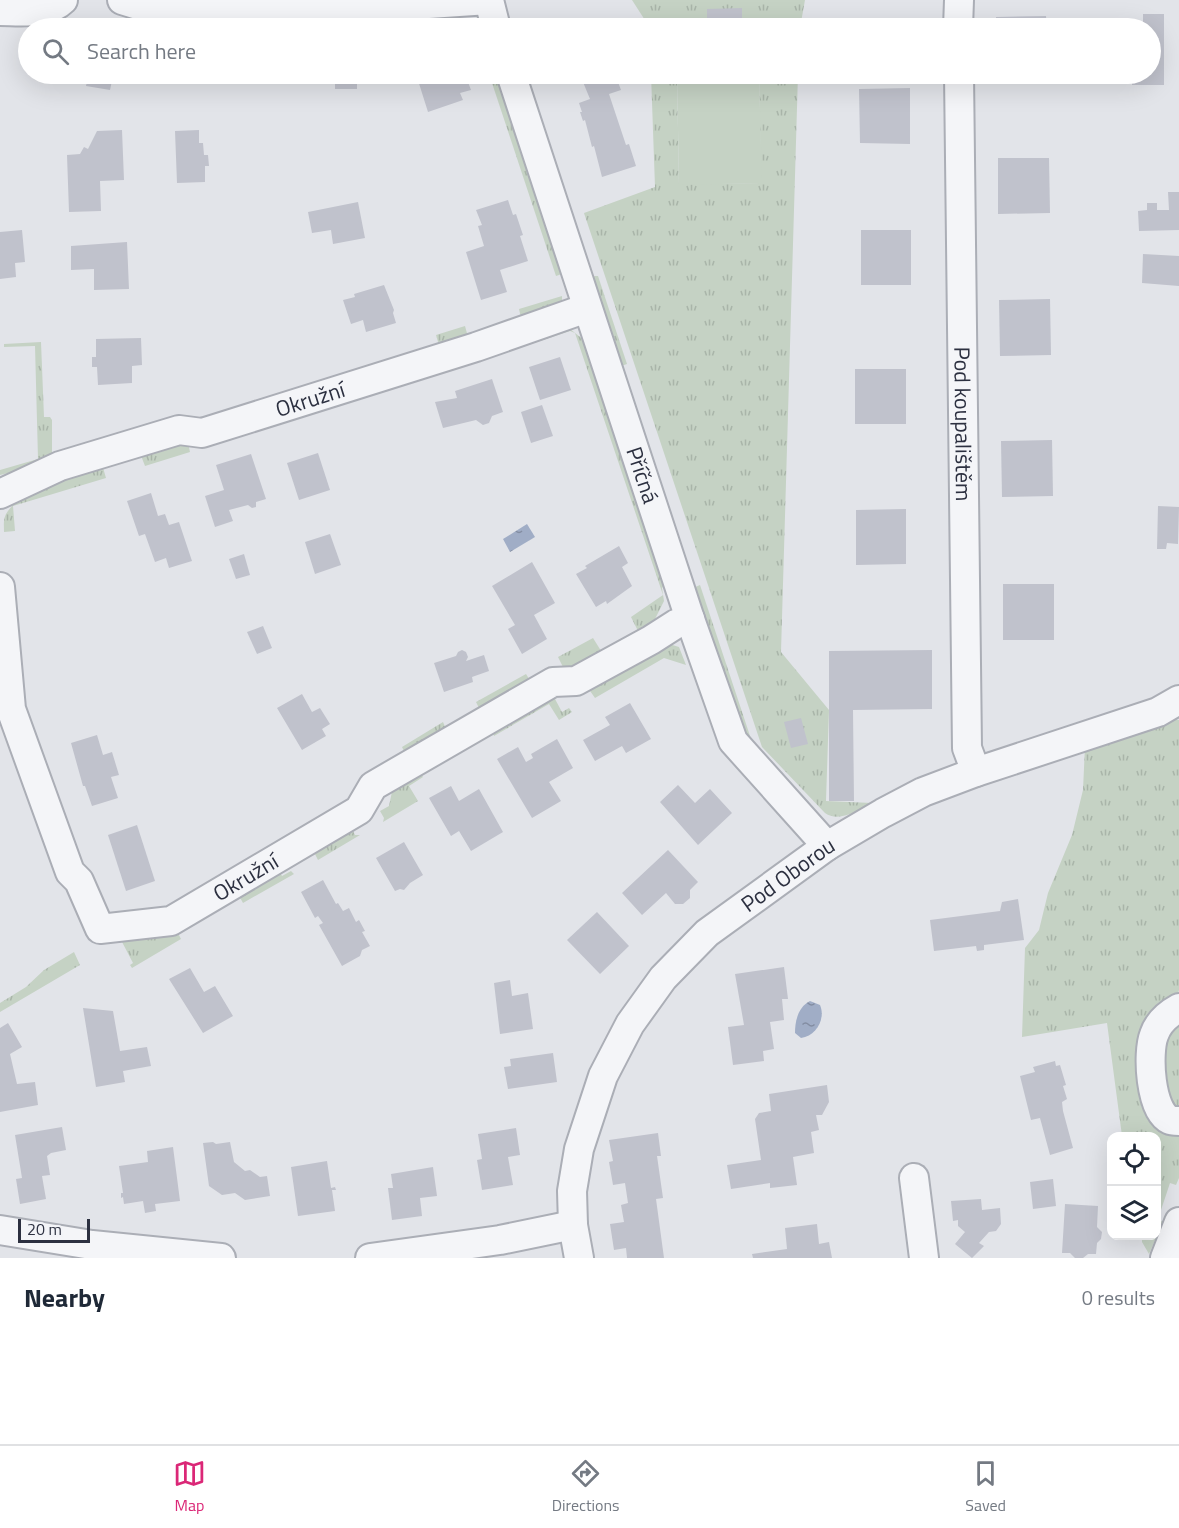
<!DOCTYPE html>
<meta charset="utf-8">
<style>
body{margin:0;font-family:"Titillium Web",sans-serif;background:#f6f6f7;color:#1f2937}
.controls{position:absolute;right:18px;bottom:18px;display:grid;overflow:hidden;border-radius:12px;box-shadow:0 6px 24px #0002}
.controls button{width:54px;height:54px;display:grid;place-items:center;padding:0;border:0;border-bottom:2px solid #e0e1e3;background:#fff;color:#1f2937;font:30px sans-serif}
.scale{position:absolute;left:18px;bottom:15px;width:72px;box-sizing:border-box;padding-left:6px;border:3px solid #2c3040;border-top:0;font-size:16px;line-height:21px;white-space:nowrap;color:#2c3040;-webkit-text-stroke:4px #f2f3f7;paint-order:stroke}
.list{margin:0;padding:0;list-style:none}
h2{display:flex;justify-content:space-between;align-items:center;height:78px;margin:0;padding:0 24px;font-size:26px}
h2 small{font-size:20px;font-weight:400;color:#747a83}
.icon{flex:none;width:33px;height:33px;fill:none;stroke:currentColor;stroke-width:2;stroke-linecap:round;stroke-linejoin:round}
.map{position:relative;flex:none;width:1179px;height:1258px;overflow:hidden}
.search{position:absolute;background:#fff;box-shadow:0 6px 24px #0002;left:18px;right:18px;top:18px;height:66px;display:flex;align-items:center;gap:15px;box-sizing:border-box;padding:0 21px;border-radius:33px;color:#747a83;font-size:22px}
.sheet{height:186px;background:#fff}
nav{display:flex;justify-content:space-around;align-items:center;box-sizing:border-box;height:84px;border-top:2px solid #e0e1e3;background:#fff;font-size:16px;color:#747a83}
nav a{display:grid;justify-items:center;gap:3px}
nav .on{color:#db2777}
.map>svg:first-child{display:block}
.grass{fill:url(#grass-tufts)}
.garden{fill:#c5d2c4}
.water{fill:url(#water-ripples)}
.building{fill:#c0c2cc}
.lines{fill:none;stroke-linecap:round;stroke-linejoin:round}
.street-casing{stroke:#abaeb6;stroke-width:32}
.street{stroke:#f4f5f8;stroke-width:28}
.labels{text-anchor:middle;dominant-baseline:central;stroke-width:4.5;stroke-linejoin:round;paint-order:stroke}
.street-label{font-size:22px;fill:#2c3040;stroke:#f2f3f7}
</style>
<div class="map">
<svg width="1179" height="1258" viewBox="0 0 1179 1258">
<defs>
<pattern id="grass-tufts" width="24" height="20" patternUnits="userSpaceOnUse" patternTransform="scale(1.5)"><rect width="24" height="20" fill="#c5d2c4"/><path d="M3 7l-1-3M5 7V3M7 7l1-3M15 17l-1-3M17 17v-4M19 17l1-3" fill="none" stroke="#a9b5a9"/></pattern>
<pattern id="water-ripples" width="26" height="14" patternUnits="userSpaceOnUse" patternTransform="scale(1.5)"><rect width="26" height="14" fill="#a0adc6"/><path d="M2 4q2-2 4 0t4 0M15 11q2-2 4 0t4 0" fill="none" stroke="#838da2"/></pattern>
</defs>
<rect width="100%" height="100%" fill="#e2e4e9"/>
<g class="grass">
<polygon points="632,0 805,0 800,28 650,28"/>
<polygon points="489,74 497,74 562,274 556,276"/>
<path d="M651,74H677L679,184L761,183L759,74H798L781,652L829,710L826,801L872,803C859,810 839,823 825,813L762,747L584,213L655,187Z"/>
<polygon points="595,276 598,276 627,364 621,366 592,277"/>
<polygon points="562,296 562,302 521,318 519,309"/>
<polygon points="465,326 468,337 441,352 436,335"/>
<polygon points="570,329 584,340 665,584 662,588 664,601 650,629 640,635 631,617 663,595 575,333 570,331 519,348 517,343"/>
<polygon points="41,342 44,417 50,417 52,420 52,457 41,465 0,475 0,470 38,459 35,346 4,347 4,344"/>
<polygon points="188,443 190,452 145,466 140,453 143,449"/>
<path d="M102,464L106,478L13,506L15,531L4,532C4,526 3,520 6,514C20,489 77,473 102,464Z"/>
<polygon points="700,585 754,748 744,735 693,588"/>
<polygon points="593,638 603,654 581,670 563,667 558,657"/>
<polygon points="666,643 679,647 686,665 664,658 595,698 588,688"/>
<polygon points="526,674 531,682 481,712 476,702"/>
<polygon points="545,697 555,699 562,712 569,708 572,712 559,720 549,704 494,736 493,733 508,725 504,717"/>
<polygon points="1171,719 1179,720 1179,990 1177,997 1148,1021 1179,1131 1179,1178 1176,1185 1170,1183 1158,1219 1163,1222 1149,1254 1142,1242 1142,1236 1156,1236 1156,1136 1122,1136 1107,1023 1022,1037 1025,948 1039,930 1048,893 1072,835 1083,790 1085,746"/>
<polygon points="443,722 447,731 406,755 402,747"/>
<polygon points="421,774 423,777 409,786 418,801 383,822 384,818 380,811 389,806 394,782"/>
<polygon points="351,827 355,835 360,835 318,860 313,850"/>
<polygon points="278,869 282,876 291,871 294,874 243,903 238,894"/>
<polygon points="176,929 181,939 132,968 130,965 133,963 121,940"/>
<polygon points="74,952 80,965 0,1012 0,1003 26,987 44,970"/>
<polygon points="1179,1016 1179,1110 1161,1092 1158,1057"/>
</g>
<polygon class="garden" points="677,74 759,74 762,183 679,185"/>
<g class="water">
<polygon points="527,524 535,537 510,552 503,539"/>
<path d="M810,1001L820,1005C826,1019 816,1036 801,1038L795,1033C795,1021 798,1007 810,1001Z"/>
</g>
<g class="building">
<polygon points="742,8 742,22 707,22 707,9"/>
<polygon points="1143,14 1164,14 1164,85 1132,85 1132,74 1150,74 1150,28 1143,28"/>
<polygon points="1046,16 1047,28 996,28 996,17"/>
<polygon points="78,74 116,74 116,76 113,76 110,90 86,86 88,77"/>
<polygon points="180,74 208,74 208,83 180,84"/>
<polygon points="324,74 357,74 357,89 335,89 335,77 324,77"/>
<polygon points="416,74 465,74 471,90 460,93 463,100 428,112"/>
<polygon points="582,74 615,74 621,90 609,94 626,145 629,144 636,166 602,177 594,146 592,147 585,120 583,121 580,112 582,112 579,103 590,99 583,82 585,82"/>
<polygon points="910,88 910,144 860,143 859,89"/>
<polygon points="122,130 124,180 100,181 101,211 69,212 67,155 80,154 84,147 88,149 97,131"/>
<polygon points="199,130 199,143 203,143 204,155 208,155 209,166 205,166 205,182 177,183 175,131"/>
<polygon points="998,158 1049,158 1050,213 998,214"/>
<polygon points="1168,192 1179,192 1179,230 1139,231 1138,211 1147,210 1147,203 1157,203 1157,210 1169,210"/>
<polygon points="508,200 513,215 516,214 523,235 520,236 528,261 500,270 507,292 481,300 466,252 484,246 478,226 482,225 476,210"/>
<polygon points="358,202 365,238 333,244 331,230 312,233 308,212"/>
<polygon points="22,230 25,262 15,263 16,277 0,279 0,232"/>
<rect x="861" y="230" width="50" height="55"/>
<polygon points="127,242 129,289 94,290 94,269 71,270 71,246"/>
<polygon points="1143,254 1179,256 1179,286 1142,283"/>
<polygon points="384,285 394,310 393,313 396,323 366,332 363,320 351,324 343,300 355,297 354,294"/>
<polygon points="1050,299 1051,355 1000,356 999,300"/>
<polygon points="141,338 142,365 132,366 132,383 98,385 97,367 92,367 92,357 96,357 96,339"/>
<polygon points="560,357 571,390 540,400 529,367"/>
<rect x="855" y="369" width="51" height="55"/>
<polygon points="492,379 503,412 492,416 489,423 483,425 476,420 443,428 435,402 457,398 455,391"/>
<polygon points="542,405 553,436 531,443 521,412"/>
<polygon points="1052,440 1053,496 1002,497 1001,441"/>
<polygon points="318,453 330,490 299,500 287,463"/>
<polygon points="251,454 266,499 256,502 256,507 252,508 248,505 229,510 233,521 215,527 205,496 224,490 216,465"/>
<polygon points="151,493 158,516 165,514 169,525 179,522 192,561 169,568 166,558 155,562 145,534 139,536 127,501"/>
<polygon points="1158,506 1179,507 1178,544 1167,543 1166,549 1157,549"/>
<polygon points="906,509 906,564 856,565 856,510"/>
<polygon points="330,534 341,565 315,574 305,542"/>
<polygon points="619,546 628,563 622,567 632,586 607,604 606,601 596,607 576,574 587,568 585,566"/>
<polygon points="244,554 250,575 236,579 229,559"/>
<polygon points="532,562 555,603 534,615 547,639 522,654 508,629 515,625 492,586"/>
<rect x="1003" y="584" width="51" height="56"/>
<polygon points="263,626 272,648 257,654 247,632"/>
<polygon points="462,650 466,652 468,657 466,661 484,655 489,671 472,677 473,682 444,692 434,663 456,656 458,652"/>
<polygon points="932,650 932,709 853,710 854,801 829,801 829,651"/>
<polygon points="302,694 312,712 320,708 330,724 322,729 326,736 302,750 277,708"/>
<polygon points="630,703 651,739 626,753 622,746 595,761 583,740 610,725 605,717"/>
<polygon points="801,718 808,744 791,748 784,722"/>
<polygon points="97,735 103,755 112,752 119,775 111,777 118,798 92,806 85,786 83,786 71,743"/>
<polygon points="557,739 573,768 549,782 561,801 532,818 497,759 518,747 526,762 533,758 531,754"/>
<polygon points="678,785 695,803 710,789 732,813 698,845 660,802"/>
<polygon points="451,786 459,801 479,789 503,832 471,851 459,831 451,836 429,798"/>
<polygon points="137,825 155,881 126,891 108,835"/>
<polygon points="404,842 423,875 410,883 404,890 400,889 395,891 376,858"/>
<polygon points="668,850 698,882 690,890 690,898 683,904 675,904 666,893 642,915 622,893"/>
<polygon points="323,880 336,904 338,903 343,911 349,908 356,922 359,920 365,931 362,932 370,946 362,950 360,956 342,966 319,925 323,923 318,916 315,918 301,892"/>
<polygon points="1018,899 1024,940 984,945 984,950 977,951 976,946 934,951 930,920 1000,911 1002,902"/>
<polygon points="597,912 629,946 600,974 567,940"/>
<polygon points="784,967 788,999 782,999 784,1020 770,1022 774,1049 763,1051 764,1061 733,1065 728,1027 744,1025 735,974"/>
<polygon points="190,968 204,992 215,986 233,1016 203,1033 169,979"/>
<polygon points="510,980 512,996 528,993 533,1029 500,1034 494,983"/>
<polygon points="83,1008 113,1011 120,1051 147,1047 151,1066 123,1071 125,1082 96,1087"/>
<polygon points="8,1023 22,1047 10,1054 17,1084 35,1082 38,1105 0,1112 0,1028"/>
<polygon points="553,1053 557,1082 508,1089 504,1067 511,1066 510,1059"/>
<polygon points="1055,1061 1056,1066 1060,1065 1066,1085 1063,1086 1067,1099 1062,1102 1063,1111 1073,1148 1050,1155 1040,1118 1031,1120 1020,1076 1035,1072 1033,1067"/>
<polygon points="827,1085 829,1102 822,1115 816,1115 819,1130 811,1132 814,1153 793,1157 797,1185 770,1188 770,1183 731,1189 727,1165 761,1160 755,1119 759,1113 771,1111 769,1094"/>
<polygon points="62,1127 66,1150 51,1153 47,1156 50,1175 42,1176 46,1199 20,1204 16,1179 22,1178 15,1135"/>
<polygon points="516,1128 520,1155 508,1157 513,1185 482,1190 477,1160 482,1159 478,1134"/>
<polygon points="658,1133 661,1156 657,1156 663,1198 656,1199 664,1258 627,1258 626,1248 614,1250 610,1224 624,1222 621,1205 628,1203 625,1183 613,1185 609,1162 613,1161 609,1140"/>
<polygon points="213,1142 216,1144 230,1142 234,1162 245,1171 250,1170 260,1177 267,1176 270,1196 245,1200 235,1193 222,1195 209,1186 203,1143"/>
<polygon points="173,1147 180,1201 155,1204 156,1211 145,1213 143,1201 124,1204 123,1197 121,1198 121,1193 123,1193 119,1166 148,1162 147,1151"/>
<polygon points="327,1161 331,1188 335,1187 336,1190 332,1190 335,1211 298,1216 291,1167"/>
<polygon points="433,1167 437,1196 420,1198 422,1216 392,1220 388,1188 393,1188 391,1174"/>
<polygon points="1053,1179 1056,1206 1033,1209 1030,1182"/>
<polygon points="981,1199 982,1210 1000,1208 1001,1224 996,1231 989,1232 979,1243 984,1246 972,1258 955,1244 965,1232 958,1226 958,1220 953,1221 951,1201"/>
<polygon points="1065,1204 1098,1206 1097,1227 1102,1232 1101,1239 1097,1243 1096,1254 1088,1254 1083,1258 1075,1258 1070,1253 1062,1253"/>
<polygon points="817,1224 819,1244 829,1242 832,1258 753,1258 752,1254 787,1249 785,1228"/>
</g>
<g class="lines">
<defs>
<g id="street">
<polyline points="122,0 148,8 183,9 199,13 271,12 285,7 383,7 489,0"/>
<polyline points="489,0 496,28"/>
<path d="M0,11C19,11 48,15 63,0"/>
<polyline points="958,28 959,0"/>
<path id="s1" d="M511,74L690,619L733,741L827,846"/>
<path id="s2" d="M959,74L967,748L976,772"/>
<path id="s3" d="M0,494L60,466L179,430L202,433L476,347L587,308"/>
<path id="s4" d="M0,587L11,709L70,872L79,881L100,929L171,921L359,810L373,786L553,682L576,681L651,640L676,624L690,619"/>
<path d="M1179,1008C1168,1014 1158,1023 1154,1035C1147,1053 1150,1111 1170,1120C1172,1121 1176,1121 1179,1121"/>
<polyline points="914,1178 924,1258"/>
<polyline points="0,1230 92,1245 221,1258"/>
<polyline points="370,1258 500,1240 573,1225"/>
<path id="s5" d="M579,1258L573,1225L572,1191L579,1149L603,1076L630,1024L663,978L707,933L827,846L883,813L923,792L976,772L1158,712L1179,700"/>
<polyline points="1165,1258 1179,1222"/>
</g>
</defs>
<use href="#street" class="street-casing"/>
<use href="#street" class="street"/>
</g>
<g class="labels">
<g class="street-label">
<text stroke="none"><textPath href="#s3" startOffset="327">Okružní</textPath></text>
<text stroke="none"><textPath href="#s2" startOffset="350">Pod koupalištěm</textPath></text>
<text stroke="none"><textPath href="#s1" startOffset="422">Příčná</textPath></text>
<text stroke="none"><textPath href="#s5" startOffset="465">Pod Oborou</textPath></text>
<text stroke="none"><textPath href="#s4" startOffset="519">Okružní</textPath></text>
</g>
</g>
</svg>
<div class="controls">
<button><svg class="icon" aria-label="locate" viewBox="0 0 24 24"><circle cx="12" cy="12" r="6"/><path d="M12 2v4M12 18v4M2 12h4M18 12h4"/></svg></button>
<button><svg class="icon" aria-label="layers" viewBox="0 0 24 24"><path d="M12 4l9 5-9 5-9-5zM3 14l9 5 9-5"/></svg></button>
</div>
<div class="scale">20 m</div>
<div class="search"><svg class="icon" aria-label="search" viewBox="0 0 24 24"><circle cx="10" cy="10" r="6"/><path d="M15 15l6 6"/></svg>Search here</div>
</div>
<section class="sheet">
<h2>Nearby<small>0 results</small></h2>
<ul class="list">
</ul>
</section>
<nav>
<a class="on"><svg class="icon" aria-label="map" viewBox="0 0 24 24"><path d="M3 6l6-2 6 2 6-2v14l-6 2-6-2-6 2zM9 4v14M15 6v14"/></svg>Map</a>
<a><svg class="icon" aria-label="directions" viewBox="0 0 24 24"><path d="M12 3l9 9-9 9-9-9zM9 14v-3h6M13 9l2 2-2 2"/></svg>Directions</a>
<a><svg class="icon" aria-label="saved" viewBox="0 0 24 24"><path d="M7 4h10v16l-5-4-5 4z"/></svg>Saved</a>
</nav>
